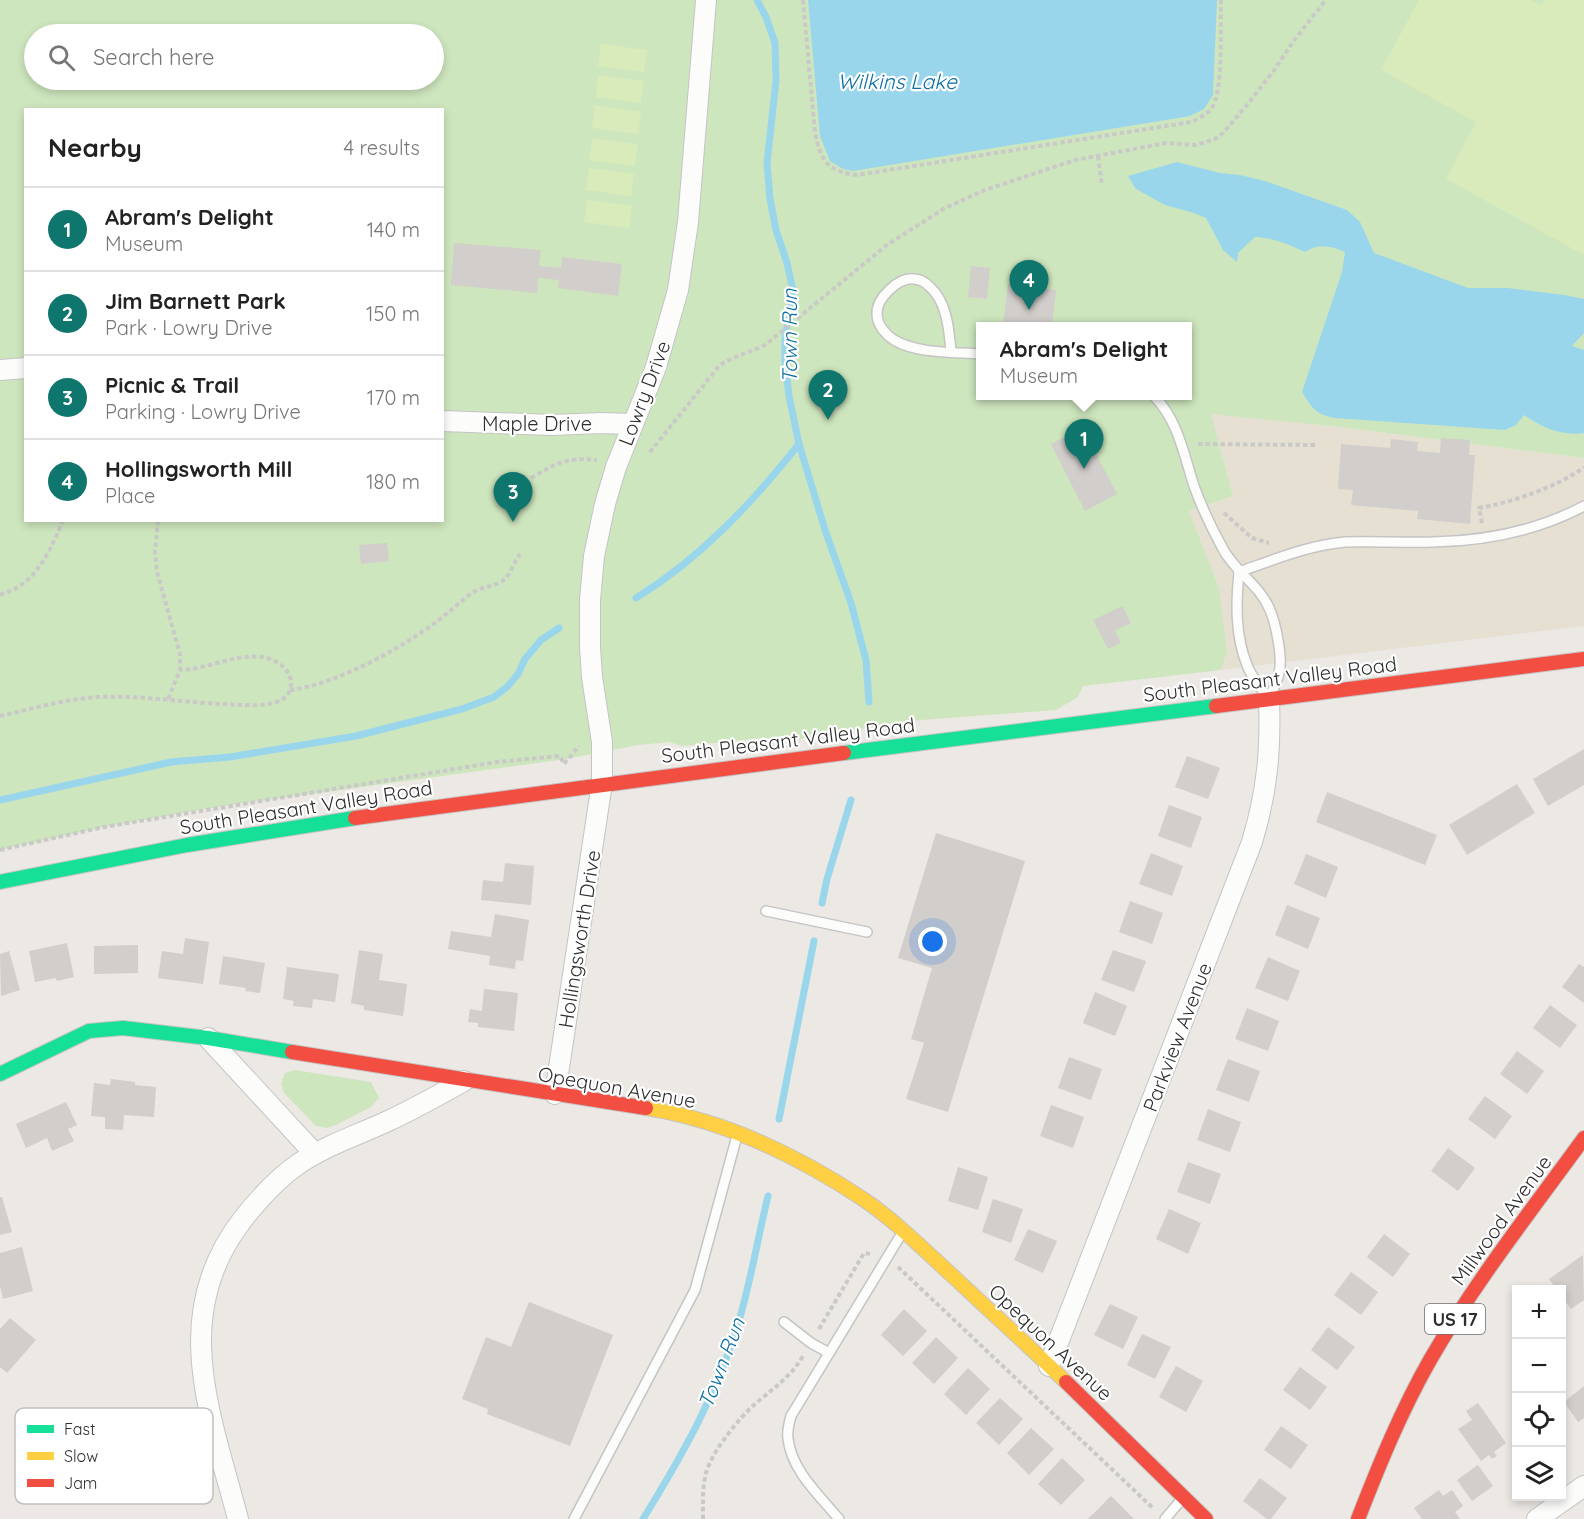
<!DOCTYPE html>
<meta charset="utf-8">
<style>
body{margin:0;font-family:Quicksand,sans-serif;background:#f6f6f6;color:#222}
.controls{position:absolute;right:18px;bottom:18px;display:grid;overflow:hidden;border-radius:0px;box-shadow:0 3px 9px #0003}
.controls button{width:54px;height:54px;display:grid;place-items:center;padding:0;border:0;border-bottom:2px solid #e0e0e0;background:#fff;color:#222;font:30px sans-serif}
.you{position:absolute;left:933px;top:942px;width:21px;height:21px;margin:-15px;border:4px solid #fff;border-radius:50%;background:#1a73e8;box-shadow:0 0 0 9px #1a73e833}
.badge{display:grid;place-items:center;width:39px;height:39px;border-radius:50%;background:#0f766e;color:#fff;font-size:20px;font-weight:700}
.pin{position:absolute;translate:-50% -50px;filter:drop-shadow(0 2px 3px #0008)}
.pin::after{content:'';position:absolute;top:32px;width:21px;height:18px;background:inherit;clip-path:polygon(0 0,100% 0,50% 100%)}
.popup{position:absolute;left:976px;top:322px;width:216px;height:78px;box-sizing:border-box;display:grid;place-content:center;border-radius:0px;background:#fff;filter:drop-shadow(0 2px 4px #0005);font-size:20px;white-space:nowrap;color:#767676}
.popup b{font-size:22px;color:#222}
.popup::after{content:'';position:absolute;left:50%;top:100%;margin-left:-12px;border:12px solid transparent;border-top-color:#fff}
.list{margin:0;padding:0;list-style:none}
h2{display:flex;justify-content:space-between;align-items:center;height:78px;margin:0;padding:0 24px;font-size:26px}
h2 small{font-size:20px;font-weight:400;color:#767676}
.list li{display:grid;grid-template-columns:39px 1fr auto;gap:18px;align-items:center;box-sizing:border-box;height:84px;padding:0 24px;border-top:2px solid #e0e0e0}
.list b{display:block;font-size:22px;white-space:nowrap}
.list p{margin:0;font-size:20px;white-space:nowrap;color:#767676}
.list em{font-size:20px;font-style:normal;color:#767676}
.icon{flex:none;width:33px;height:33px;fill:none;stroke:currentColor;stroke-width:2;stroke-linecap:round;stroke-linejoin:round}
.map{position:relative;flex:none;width:1584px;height:1519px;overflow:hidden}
.search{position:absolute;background:#fff;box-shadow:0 3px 9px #0003;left:24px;top:24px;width:420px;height:66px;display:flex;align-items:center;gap:15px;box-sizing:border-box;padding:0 21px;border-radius:33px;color:#767676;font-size:22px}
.panel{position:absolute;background:#fff;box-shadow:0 3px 9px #0003;left:24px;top:108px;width:420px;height:414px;border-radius:0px}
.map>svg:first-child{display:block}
.education{fill:#e6e0d3}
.green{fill:#cee6be;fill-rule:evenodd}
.pitch{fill:#d9eabb}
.water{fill:#99d6ec}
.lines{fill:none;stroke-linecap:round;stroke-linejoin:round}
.stream{stroke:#99d6ec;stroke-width:7}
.building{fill:#d1cecb}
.lane-casing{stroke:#c5c4c5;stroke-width:12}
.street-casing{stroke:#c5c4c5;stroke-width:22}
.fast-casing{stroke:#c5c4c5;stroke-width:16}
.slow-casing{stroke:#c5c4c5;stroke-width:16}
.jam-casing{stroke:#c5c4c5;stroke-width:16}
.path{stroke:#c9c9c8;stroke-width:4;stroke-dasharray:4.5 3;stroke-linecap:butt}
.lane{stroke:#fcfcfb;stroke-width:9}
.street{stroke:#fcfcfb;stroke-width:20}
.fast{stroke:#16e098;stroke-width:14}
.slow{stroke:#ffcf43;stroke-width:14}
.jam{stroke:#f24e42;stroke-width:14}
.labels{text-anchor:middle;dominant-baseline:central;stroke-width:4.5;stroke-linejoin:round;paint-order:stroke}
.shield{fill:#fff;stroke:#6d6d6d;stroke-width:1.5}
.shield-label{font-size:18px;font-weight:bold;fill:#2e2e2e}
.street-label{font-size:20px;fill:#2e2e2e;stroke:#fff}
.water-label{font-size:21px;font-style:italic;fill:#0d6fa3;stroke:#fff}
.key{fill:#fff;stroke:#c0c0c0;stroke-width:1.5}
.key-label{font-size:16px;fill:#2e2e2e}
</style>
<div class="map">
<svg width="1584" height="1519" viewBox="0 0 1584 1519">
<rect width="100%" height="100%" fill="#ece8e4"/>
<polygon class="education" points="1210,413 1340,427 1584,458 1584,626 1221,670 1227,652 1219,588 1189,511 1233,496"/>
<g class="green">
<path d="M0,0H1584V458L1340,427L1211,414L1233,496L1189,511L1219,588L1227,652L1221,670L1083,686L1078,697L1056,710L908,721L796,740L764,738L682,746L669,742L638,745L566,759L223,806L104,827L0,850ZM34,34H434V80H34ZM26,110H442V520H26ZM980,326H1188V396H980Z"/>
<polygon points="295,1070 371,1082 379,1098 371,1107 336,1125 327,1128 316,1126 284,1093 281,1083 285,1073"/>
</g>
<g class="pitch">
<polygon points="1419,0 1531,0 1541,5 1544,0 1584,0 1584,255 1446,179 1476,122 1381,70"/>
<polygon points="601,44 647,50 644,72 598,66"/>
<polygon points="598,75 644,81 641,103 596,97"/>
<polygon points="595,105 641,112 638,134 592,128"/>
<polygon points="592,138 638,144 635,166 589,160"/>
<polygon points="589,168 634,174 631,196 586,190"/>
<polygon points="587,200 632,206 629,228 584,222"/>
</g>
<g class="water">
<polygon points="808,0 1217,0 1213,95 1204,109 1190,116 853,171 843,169 830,161 820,136"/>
<path d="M1177,162L1220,173L1240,175L1265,181L1347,210L1360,222L1374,253L1468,288H1508L1564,295L1584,299V333L1572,346L1584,350V433C1562,436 1542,428 1524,415L1516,425L1505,430L1335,418C1315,414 1313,409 1302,392L1342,272L1345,252C1330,246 1319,243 1305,252C1288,244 1273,238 1255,237L1238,253L1237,262L1223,250L1206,218L1194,213L1165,205L1145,194L1135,188L1128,176Z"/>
</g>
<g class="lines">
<g class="stream">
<polyline points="757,0 766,17 775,43 776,81 767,163 770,199 776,230 787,263 793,290 785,339 785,362 789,396 799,444 826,533 851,603 866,660 869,702"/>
<path d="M636,598C701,558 752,503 799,444"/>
<polyline points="0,800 171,762 230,757 356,736 462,709 494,697 507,687 518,674 525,659 541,640 559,628"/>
<polyline points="822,903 827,879 851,800"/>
<polyline points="779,1119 814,941"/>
<path d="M643,1519C682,1456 718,1392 739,1321C751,1280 758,1237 768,1196"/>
</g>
</g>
<g class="building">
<polygon points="454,243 541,250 539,266 561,268 562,257 622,264 618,296 558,288 559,280 538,278 537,293 451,285"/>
<polygon points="971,266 990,268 987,299 968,297"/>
<polygon points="1008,284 1056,290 1052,326 1003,326"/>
<polygon points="1068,435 1072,443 1086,435 1117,494 1085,511 1051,444"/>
<polygon points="1441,438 1470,440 1469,455 1475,455 1470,524 1417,519 1418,511 1351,505 1353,490 1338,489 1341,444 1390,448 1391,439 1418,442 1417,451 1440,453"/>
<polygon points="387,543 389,561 361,564 359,545"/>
<polygon points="1122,606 1131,623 1115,630 1121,643 1108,649 1093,620"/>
<polygon points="1584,749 1584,785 1548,806 1533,779"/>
<polygon points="1187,756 1220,768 1208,799 1175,787"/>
<polygon points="1517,784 1535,813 1467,855 1449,825"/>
<polygon points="1327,792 1437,835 1425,865 1316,822"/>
<polygon points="1169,805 1202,817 1191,848 1158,836"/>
<polygon points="936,833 1025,861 948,1112 906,1099 924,1043 911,1039 932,968 898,958"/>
<polygon points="1151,853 1183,866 1172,896 1139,884"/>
<polygon points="1306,854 1338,867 1326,898 1294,884"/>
<polygon points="505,863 534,866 531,905 481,900 483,880 503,882"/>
<polygon points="1130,901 1163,913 1152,944 1119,932"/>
<polygon points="1287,905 1320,918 1308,949 1275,935"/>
<polygon points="495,914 529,920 523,961 516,960 515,969 489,965 490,956 448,949 451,931 491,937"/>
<polygon points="185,938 209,942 203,984 158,978 162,951 183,954"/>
<polygon points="67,943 74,977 57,981 56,978 35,982 29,951"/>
<polygon points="138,945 138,973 94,974 94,946"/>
<polygon points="359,950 383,954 379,980 407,984 403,1016 364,1010 364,1006 351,1003"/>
<polygon points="1113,950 1146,961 1134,992 1101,980"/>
<polygon points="9,951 20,990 1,996 0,954"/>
<polygon points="223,956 265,963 260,993 245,991 246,988 219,984"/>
<polygon points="1268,957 1300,971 1288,1001 1255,988"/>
<polygon points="1579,964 1584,967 1584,1003 1562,987"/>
<polygon points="287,967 339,974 335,1002 313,999 312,1008 293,1006 294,1001 283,999"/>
<polygon points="484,989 518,993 514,1031 478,1027 478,1023 468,1022 470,1009 482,1011"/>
<polygon points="1095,992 1127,1006 1115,1036 1083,1023"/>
<polygon points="1550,1005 1577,1025 1560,1048 1533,1028"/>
<polygon points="1247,1008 1279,1021 1268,1051 1235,1039"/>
<polygon points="1517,1051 1544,1071 1527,1094 1500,1074"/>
<polygon points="1069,1057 1102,1069 1091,1100 1058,1088"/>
<polygon points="1228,1059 1260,1071 1249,1102 1216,1090"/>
<polygon points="111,1079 135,1082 135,1085 156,1087 154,1117 124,1115 123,1130 105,1129 105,1117 91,1116 94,1083 110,1085"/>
<polygon points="1485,1096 1512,1116 1495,1139 1468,1119"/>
<polygon points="66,1102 77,1125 68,1129 74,1141 52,1151 47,1138 26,1148 16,1124"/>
<polygon points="1051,1105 1084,1117 1073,1148 1040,1136"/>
<polygon points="1208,1109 1241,1122 1230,1152 1197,1140"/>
<polygon points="1448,1148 1475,1168 1458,1191 1431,1171"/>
<polygon points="1188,1162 1221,1174 1210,1204 1177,1192"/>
<polygon points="958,1167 988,1177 978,1210 948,1201"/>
<polygon points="0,1197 2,1197 12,1232 0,1235"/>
<polygon points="993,1199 1023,1209 1011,1243 982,1232"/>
<polygon points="1169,1209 1201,1223 1188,1254 1156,1239"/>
<polygon points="1028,1229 1057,1241 1043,1273 1014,1260"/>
<polygon points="1384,1234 1410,1254 1393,1277 1367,1257"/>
<polygon points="22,1247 33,1291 3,1299 0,1286 0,1253"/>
<polygon points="1583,1255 1584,1300 1571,1309 1562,1296 1562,1290 1557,1290 1549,1279"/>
<polygon points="1351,1272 1378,1292 1361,1315 1334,1295"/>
<polygon points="529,1302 613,1335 570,1446 487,1414 488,1409 462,1399 486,1337 511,1347"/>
<polygon points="1110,1304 1138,1317 1123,1349 1094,1335"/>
<polygon points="904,1309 927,1331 903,1356 881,1335"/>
<polygon points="10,1318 36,1340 7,1373 0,1367 0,1329"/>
<polygon points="1328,1327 1355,1347 1337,1370 1311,1350"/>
<polygon points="1142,1334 1171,1347 1155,1379 1127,1365"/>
<polygon points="936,1337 958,1358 934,1384 912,1363"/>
<polygon points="1176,1366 1203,1381 1186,1412 1159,1397"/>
<polygon points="1300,1367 1327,1387 1310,1410 1283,1390"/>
<polygon points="968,1368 990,1389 966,1415 944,1394"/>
<polygon points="1584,1386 1584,1418 1578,1422 1564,1402"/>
<polygon points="1000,1398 1023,1419 999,1445 976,1423"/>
<polygon points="1478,1403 1506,1443 1494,1452 1497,1456 1492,1459 1489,1455 1481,1461 1458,1429 1472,1420 1466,1411"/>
<polygon points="1281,1426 1308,1445 1291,1469 1264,1450"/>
<polygon points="1031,1428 1054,1449 1029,1475 1007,1453"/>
<polygon points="1062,1458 1085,1480 1061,1505 1038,1484"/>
<polygon points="1478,1465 1493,1486 1472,1501 1457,1480"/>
<polygon points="1260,1478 1287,1498 1271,1519 1267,1519 1243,1501"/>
<polygon points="1439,1490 1443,1496 1452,1490 1463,1506 1455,1512 1460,1519 1422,1519 1414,1508"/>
<polygon points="1111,1496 1134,1519 1088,1519"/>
</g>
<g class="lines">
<defs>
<g id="lane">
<path d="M951,351C949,330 947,302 930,287C926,283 920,279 914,279C898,277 876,299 877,314C877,325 886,335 894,340C918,354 954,352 980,354"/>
<path d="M1154,396C1178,420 1184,455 1194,486C1202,508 1212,529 1223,549C1235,572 1260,585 1270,610C1276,624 1283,659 1279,673C1278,680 1274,687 1271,694"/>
<path d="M1239,572C1273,560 1309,545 1345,542C1375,541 1404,543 1433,542C1486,541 1537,531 1584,506"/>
<path d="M1239,572C1236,602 1235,636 1247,665C1251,677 1261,687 1267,697"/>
<polyline points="766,911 867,932"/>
<polyline points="784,1322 811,1343 829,1353"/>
<polyline points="574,1519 695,1290 737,1136"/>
<path d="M839,1519C819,1495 792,1471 788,1439C787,1432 789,1423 791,1416L902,1233"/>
<polyline points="1165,1519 1182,1499"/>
</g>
<g id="street">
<polyline points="0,370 26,368"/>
<polyline points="442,421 553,425 601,423 632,424"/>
<polyline points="208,1038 315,1154"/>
<polyline points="555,1094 602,783 602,742 592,677 590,647 590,600 594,556 605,504 616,467 656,367 678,290 688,222 706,0"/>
<path d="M1049,1366L1252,842C1267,792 1271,751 1269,699"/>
<path d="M238,1519C211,1415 168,1315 243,1219C258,1200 277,1179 297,1165C324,1146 358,1135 388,1121C414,1109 439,1095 464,1081"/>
<polyline points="1537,1519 1584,1486"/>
</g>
<g id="fast">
<polyline points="844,753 1216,706"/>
<polyline points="0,882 187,845 355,818"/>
<polyline points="0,1074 89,1031 123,1028 208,1038 292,1052"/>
</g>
<path id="slow" d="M646,1108C724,1120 798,1156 863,1199C897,1222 926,1252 956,1279C993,1314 1030,1347 1066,1382"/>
<g id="jam">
<polyline points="1216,706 1584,659"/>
<polyline points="355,818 844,753"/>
<polyline points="292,1052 646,1108"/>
<polyline points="1066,1382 1206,1519"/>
<path d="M1358,1519C1379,1465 1401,1411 1430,1360C1475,1282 1531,1211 1584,1138"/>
</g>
</defs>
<use href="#lane" class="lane-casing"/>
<use href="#street" class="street-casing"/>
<use href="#fast" class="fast-casing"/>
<use href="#slow" class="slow-casing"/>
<use href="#jam" class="jam-casing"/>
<g class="path">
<path d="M803,0L815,132C820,160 828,172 857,175L1191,122C1198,119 1206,115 1211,109C1224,94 1220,23 1221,0"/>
<polyline points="1098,156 1102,186"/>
<polyline points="1198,444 1317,445"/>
<path d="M650,452L719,366C733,356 749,353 765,345L887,245L945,208L985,190L1075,160L1166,143L1196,145L1215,139L1223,133L1247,105L1275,69L1295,39L1326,0"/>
<path d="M531,478C557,463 566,457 597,460"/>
<polyline points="1224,513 1252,538 1269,543"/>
<polyline points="158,520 155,552 157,572 180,654 180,670 168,699"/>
<path d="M1482,523L1479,508C1510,503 1560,486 1584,467"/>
<path d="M0,595C6,592 12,591 18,587C40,574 54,543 63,520"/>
<path d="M290,690C335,685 400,649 436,622C449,613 459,602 472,593C482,586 497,587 506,578C511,572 515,561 520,554"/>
<path d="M0,716C32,709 65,699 98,697C139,695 180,702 221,704C238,704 280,711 289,692C292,685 292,678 287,671C261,639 213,670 180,670"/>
<polyline points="0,850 104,827 497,762 560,756 564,764 579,746"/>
<polyline points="898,1267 1154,1509"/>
<polyline points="819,1329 864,1253 871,1254"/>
<path d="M703,1519C703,1503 702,1488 706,1473C711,1453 739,1418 754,1405C772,1389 791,1377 803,1356"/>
</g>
<use href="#lane" class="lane"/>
<use href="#street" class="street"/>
<use href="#fast" class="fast"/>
<use href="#slow" class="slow"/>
<use href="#jam" class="jam"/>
</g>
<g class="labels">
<rect class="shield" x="1425" y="1304" width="60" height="30" rx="4.5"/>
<g class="shield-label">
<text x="1455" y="1319">US 17</text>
</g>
<g class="street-label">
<text transform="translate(644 393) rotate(-69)">Lowry Drive</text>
<text x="537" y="423">Maple Drive</text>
<text transform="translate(1270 679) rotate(-7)">South Pleasant Valley Road</text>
<text transform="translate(788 740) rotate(-7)">South Pleasant Valley Road</text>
<text transform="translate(306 807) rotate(-9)">South Pleasant Valley Road</text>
<text transform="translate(579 939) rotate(-81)">Hollingsworth Drive</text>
<text transform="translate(1177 1037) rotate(-69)">Parkview Avenue</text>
<text transform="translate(617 1087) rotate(10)">Opequon Avenue</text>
<text transform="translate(1501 1220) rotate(-54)">Millwood Avenue</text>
<text transform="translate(1051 1342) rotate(43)">Opequon Avenue</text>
</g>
<g class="water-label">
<text x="897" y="81">Wilkins Lake</text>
<text transform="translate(789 336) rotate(-90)">Town Run</text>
<text transform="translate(721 1363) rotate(-69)">Town Run</text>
</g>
</g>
<rect x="15" y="1408" width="198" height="96" rx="9" class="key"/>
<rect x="27" y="1425" width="27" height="8" fill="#16e098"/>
<rect x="27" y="1452" width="27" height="8" fill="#ffcf43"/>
<rect x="27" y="1479" width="27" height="8" fill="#f24e42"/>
<g class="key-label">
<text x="64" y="1435">Fast</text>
<text x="64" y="1462">Slow</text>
<text x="64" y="1489">Jam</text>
</g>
</svg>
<div class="controls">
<button>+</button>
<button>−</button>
<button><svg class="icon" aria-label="locate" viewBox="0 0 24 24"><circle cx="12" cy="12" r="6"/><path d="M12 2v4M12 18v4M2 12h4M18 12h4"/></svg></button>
<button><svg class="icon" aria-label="layers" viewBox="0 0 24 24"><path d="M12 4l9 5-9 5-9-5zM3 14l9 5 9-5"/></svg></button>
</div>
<div class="you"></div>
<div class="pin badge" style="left:1084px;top:469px">1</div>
<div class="popup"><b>Abram's Delight</b>Museum</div>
<div class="pin badge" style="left:828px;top:420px">2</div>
<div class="pin badge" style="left:513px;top:522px">3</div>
<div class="pin badge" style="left:1029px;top:310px">4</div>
<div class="search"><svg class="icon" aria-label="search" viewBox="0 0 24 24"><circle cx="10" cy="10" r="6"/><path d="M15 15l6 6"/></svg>Search here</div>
<section class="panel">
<h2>Nearby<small>4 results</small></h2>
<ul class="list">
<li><span class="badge">1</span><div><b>Abram's Delight</b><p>Museum</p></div><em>140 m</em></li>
<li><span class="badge">2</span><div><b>Jim Barnett Park</b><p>Park · Lowry Drive</p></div><em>150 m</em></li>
<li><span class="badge">3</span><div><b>Picnic &amp; Trail</b><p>Parking · Lowry Drive</p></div><em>170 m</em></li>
<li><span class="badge">4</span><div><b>Hollingsworth Mill</b><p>Place</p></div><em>180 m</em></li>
</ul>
</section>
</div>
